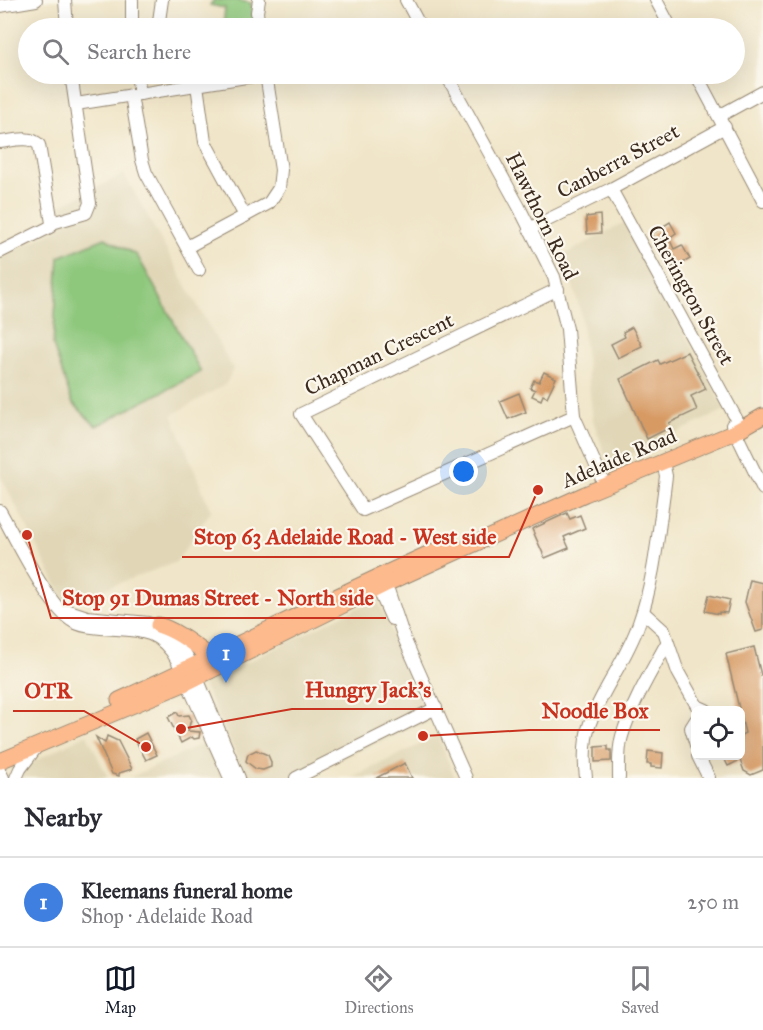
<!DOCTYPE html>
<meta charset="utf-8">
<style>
body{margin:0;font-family:"IM FELL Great Primer",serif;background:#f7f7f7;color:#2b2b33}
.controls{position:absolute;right:18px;bottom:18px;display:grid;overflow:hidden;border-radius:9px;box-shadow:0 6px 24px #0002}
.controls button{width:54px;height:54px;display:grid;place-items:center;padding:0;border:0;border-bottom:2px solid #e1e1e2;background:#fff;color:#2b2b33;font:30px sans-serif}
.you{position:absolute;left:464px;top:472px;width:21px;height:21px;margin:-15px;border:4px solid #fff;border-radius:50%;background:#1a73e8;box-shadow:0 0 0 9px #1a73e833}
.badge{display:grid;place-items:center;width:39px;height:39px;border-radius:50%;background:#111827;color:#fff;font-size:20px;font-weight:700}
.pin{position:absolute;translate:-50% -50px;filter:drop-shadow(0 2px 3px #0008)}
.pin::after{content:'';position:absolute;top:32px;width:21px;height:18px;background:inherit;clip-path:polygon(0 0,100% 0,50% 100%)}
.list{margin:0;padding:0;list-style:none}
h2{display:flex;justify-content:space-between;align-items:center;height:78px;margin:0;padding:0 24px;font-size:26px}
h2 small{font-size:20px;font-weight:400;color:#7c7c81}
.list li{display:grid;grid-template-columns:39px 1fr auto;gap:18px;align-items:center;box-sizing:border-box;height:90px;padding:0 24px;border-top:2px solid #e1e1e2}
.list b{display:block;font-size:22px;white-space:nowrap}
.list p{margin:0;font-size:20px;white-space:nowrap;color:#7c7c81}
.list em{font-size:20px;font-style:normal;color:#7c7c81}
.icon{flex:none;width:33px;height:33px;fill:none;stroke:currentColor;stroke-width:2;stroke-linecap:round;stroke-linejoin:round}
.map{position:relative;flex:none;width:763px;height:778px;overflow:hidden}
.search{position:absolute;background:#fff;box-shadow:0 6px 24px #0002;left:18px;right:18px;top:18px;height:66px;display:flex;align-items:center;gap:15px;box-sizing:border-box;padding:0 21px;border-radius:33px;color:#7c7c81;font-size:22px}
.sheet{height:168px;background:#fff}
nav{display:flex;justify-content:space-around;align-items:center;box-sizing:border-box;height:84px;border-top:2px solid #e1e1e2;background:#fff;font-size:16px;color:#7c7c81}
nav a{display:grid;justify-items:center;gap:3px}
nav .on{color:#111827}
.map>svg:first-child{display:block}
.built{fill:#e1d7b7}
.green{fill:#8ec87d;stroke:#64794e;stroke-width:1.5}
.building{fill:#d79a63}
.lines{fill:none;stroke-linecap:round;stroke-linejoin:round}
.minor-casing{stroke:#968873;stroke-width:14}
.major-casing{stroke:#968873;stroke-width:17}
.minor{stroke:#fff;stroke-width:12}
.major{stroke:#fcba8d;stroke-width:15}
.labels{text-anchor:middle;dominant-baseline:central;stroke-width:4.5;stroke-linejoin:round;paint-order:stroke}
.street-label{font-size:21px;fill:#3b2a1e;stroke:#fbf7ec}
.leader{fill:none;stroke:#c8321e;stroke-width:2}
.callout-dot{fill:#c8321e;stroke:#fbf7ec;stroke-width:2}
.callout-label{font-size:22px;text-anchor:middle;font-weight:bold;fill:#c8321e;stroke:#fbf7ec;stroke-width:4.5;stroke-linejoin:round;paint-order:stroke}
</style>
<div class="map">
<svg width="763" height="778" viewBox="0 0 763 778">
<rect width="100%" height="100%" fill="#fbf7ec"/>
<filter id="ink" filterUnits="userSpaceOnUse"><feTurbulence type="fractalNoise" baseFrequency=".0167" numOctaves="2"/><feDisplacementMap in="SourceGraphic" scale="12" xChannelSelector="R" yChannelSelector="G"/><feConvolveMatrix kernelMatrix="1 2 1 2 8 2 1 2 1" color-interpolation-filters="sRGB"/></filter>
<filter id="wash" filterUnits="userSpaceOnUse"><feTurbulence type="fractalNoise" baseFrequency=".008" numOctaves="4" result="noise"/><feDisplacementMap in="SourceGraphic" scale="24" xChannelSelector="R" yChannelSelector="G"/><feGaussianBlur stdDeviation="1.35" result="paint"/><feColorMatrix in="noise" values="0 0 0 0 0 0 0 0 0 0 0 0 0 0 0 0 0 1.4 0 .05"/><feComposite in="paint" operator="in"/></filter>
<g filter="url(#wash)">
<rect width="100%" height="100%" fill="#f0e5c8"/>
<g class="built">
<polygon points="124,174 233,369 226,384 172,415 211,511 176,562 66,603 0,475 0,257 59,228 56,208"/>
<polygon points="625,222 725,410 613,463 607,460 593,420 581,313 569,273 560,257"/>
<polygon points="377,598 430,721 295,778 247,778 203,684"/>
<polygon points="87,734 108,778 16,778 11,768 33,762"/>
<polygon points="438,736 455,778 350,778"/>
<polygon points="209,741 227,778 129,778"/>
</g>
<g class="green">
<polygon points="214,0 235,0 251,3 255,28 223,28 225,8 210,5"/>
<polygon points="105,238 137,255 201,372 96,426 72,402 53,345 59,257"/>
</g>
<g id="blocks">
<g class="building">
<polygon points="600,215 601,233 587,234 586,217"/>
<polygon points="670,222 676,233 669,238 674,249 682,245 690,259 676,267 675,266 669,269 659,245 651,234"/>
<polygon points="632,327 642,346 618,358 611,344 625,337 623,332"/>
<polygon points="687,352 706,389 691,396 697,410 669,423 671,427 647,439 620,379 658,360 660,364"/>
<polygon points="544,372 556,378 547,397 543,395 541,400 532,396 535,390 530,388 534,380 539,382"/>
<polygon points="519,393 526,412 508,419 500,401"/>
<polygon points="567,513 570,519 580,515 585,528 564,537 569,548 545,558 532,529"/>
<polygon points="750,580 763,583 763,630 756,632 745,602"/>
<polygon points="709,595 730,600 727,613 719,612 719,614 705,611"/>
<polygon points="754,647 761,675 763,674 763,770 751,775 744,771 740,760 728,766 723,756 741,756 741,735 745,733 726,654"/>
<polygon points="177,712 179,716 189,715 191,719 188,731 200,732 199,738 194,739 192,737 181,743 168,717"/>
<polygon points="146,733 157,755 146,760 135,739"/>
<polygon points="107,736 118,741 132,769 119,773 119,776 112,774 96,737 105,743"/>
<polygon points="608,746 608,750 611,750 611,761 595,762 595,747"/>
<polygon points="256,750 268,755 271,762 271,767 263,770 256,769 248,763 246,761 248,754"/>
<polygon points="648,751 663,753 662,768 651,767 651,764 647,764"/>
<polygon points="405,763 412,778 376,778"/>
</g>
</g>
</g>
<g filter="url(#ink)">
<use href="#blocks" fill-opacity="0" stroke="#968873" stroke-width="1.5"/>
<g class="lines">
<defs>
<g id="minor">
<polyline points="65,0 67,28"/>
<polyline points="132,0 132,28"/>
<polyline points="259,0 257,12 259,28"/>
<polyline points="406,0 421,28"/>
<polyline points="656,0 671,28"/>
<polyline points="0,6 36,0"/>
<polyline points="158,28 162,0"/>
<polyline points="137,74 140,94"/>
<polyline points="446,74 519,207 554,277 567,329 574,416 605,486"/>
<polyline points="696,74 763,201"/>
<polyline points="197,85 205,142 245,216"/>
<polyline points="131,95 142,160 146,173 199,270"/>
<polyline points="76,104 266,74"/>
<polyline points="719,116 763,92"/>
<path d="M0,142C12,141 30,135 39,145L52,223L50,227L0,252"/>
<polyline points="611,189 737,420"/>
<polyline points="52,223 86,213 90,203 71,74"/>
<polyline points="529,229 611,189 725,127"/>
<polyline points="187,247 269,203 279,188 281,170 266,74"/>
<polyline points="558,289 301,414 363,510 574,416"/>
<polyline points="732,425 763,489"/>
<path d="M0,511C15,537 49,609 74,622C82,627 92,627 101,628C135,631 158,626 177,660L230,778"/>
<polyline points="377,579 378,588 392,619"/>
<polyline points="380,579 386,584 404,638 466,778"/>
<path d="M63,609L87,617L148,623C171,629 182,646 192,666L239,778"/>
<polyline points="643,612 664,631 678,672 697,706 706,710"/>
<polyline points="696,720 691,728 696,745"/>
<polyline points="698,756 709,778"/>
<polyline points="0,772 3,778"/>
<polyline points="16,778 20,769 38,745"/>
<polyline points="296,778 436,708"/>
<path d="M586,778C584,761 584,739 590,723C602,689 627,659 639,623C654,581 658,536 664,492L666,476L663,462"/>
<path d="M619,778C619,764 618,749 622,736C632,703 651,672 667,643"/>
</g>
<g id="major">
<path d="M158,625C178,631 194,645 211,657"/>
<path d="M119,700C230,650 338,593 450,544"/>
<polyline points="0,761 186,683 384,585 585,494 735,432 763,416"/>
</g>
</defs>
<use href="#minor" class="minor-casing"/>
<use href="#major" class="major-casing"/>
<use href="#minor" class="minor"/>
<use href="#major" class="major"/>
</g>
</g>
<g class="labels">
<g class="street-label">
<text transform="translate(618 161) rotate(-28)">Canberra Street</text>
<text transform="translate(542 216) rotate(64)">Hawthorn Road</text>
<text transform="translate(691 295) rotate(61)">Cherington Street</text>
<text transform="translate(379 354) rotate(-26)">Chapman Crescent</text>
<text transform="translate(619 458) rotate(-23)">Adelaide Road</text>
</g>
</g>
<path class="leader" d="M538 490L509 557H182M27 535L51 618H386M181 729L292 709H443M146 747L84 711H13M423 736L529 730H660"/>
<g class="callout-dot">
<circle cx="538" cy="490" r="6"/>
<circle cx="27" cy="535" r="6"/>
<circle cx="181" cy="729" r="6"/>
<circle cx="146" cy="747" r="6"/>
<circle cx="423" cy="736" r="6"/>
</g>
<g class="callout-label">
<text x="345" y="544">Stop 63 Adelaide Road - West side</text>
<text x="218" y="605">Stop 91 Dumas Street - North side</text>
<text x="368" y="697">Hungry Jack's</text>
<text x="48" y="698">OTR</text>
<text x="595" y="718">Noodle Box</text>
</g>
</svg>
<div class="controls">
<button><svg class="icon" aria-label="locate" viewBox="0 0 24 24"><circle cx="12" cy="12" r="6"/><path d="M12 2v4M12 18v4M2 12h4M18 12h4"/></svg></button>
</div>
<div class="you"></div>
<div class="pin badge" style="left:226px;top:683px;background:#3f7fe0">1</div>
<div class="search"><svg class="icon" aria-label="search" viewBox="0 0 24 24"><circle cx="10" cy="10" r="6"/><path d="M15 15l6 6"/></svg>Search here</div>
</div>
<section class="sheet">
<h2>Nearby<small></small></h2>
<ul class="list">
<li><span class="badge" style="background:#3f7fe0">1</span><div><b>Kleemans funeral home</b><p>Shop · Adelaide Road</p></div><em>250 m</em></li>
</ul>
</section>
<nav>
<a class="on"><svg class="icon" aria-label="map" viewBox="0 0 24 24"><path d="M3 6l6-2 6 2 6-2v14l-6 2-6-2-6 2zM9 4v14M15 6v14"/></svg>Map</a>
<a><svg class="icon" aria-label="directions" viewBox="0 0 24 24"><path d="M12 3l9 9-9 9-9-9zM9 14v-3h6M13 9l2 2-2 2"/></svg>Directions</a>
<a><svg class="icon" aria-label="saved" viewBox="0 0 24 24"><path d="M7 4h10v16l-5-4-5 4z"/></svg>Saved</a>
</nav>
